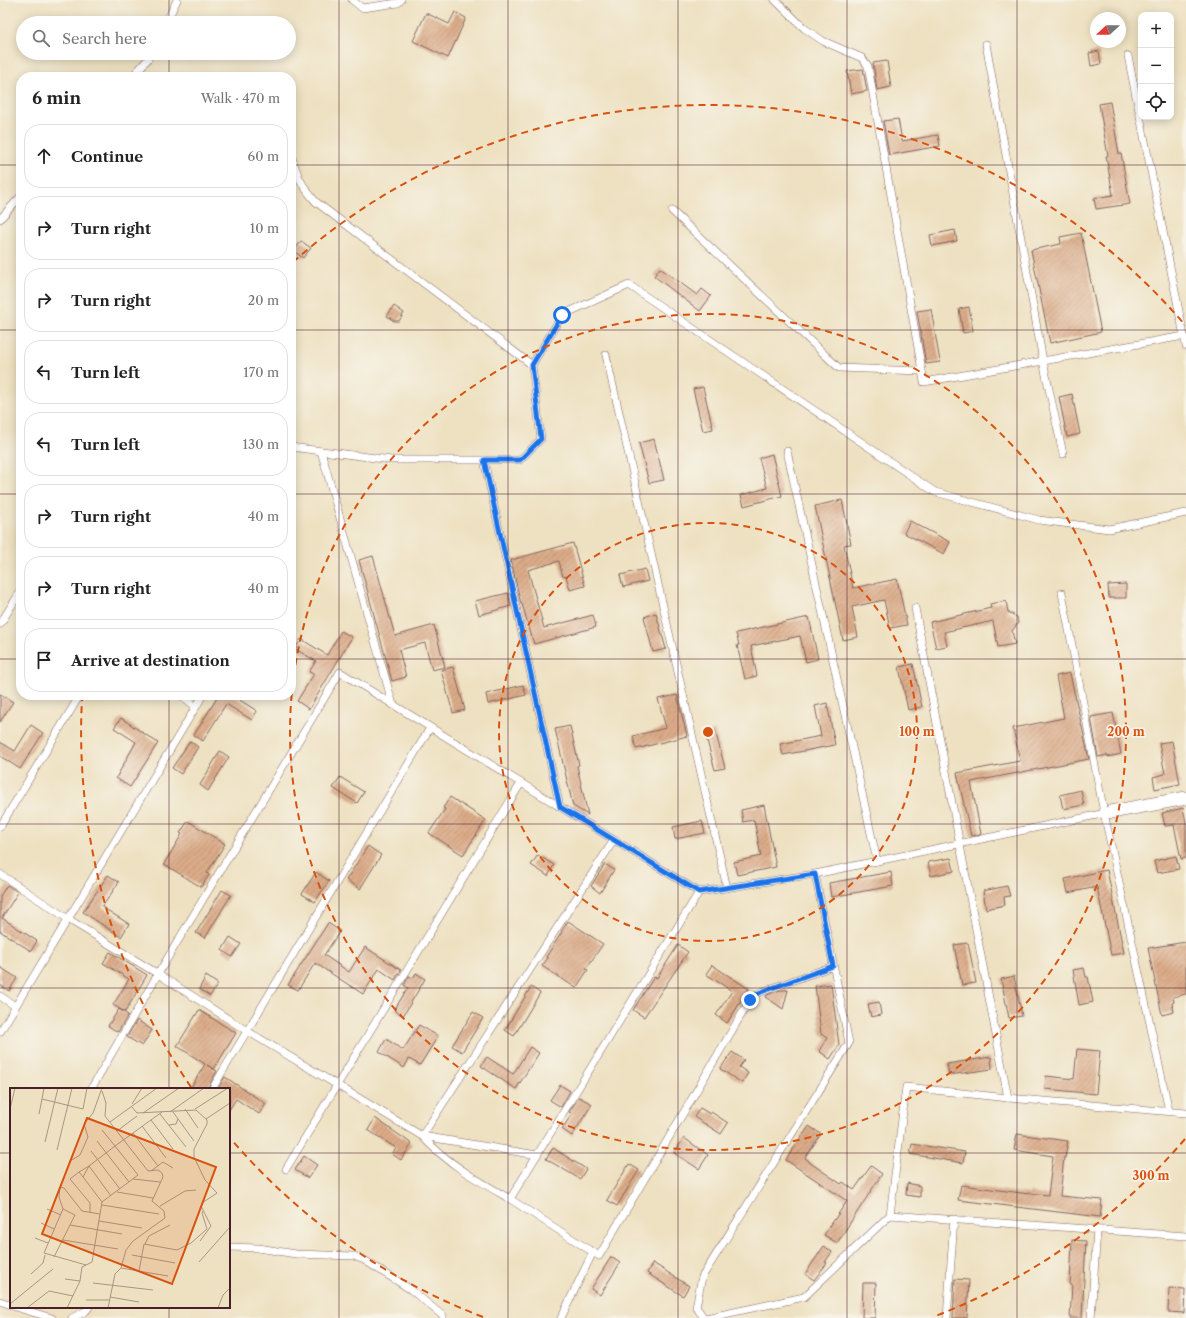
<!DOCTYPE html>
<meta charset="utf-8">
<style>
body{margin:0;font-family:"Libre Caslon Text",serif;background:#f6f6f6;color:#222}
.controls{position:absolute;right:12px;top:12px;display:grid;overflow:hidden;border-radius:8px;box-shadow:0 2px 10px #0003}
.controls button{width:36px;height:36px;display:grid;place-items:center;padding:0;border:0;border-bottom:1px solid #e0e0e0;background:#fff;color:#222;font:20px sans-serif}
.compass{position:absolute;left:1090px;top:12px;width:36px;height:36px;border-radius:50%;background:#fff;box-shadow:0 2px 10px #0003;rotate:249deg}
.stop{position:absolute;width:12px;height:12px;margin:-9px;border:3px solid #1a73e8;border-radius:50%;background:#fff}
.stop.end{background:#1a73e8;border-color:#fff;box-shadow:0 1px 4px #0008}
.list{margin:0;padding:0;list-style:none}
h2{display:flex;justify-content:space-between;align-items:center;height:52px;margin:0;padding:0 16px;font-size:17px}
h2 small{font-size:13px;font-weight:400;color:#767676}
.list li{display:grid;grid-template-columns:26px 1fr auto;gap:12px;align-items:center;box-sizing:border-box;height:64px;margin:0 8px 8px;padding:0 8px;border:1px solid #e0e0e0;border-radius:16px}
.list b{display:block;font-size:15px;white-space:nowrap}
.list em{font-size:13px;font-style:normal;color:#767676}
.icon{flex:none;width:22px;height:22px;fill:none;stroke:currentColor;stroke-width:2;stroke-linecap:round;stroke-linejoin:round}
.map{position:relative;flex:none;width:1186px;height:1318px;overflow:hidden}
.search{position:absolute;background:#fff;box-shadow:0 2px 10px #0003;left:16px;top:16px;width:280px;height:44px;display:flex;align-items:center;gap:10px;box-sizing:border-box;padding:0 14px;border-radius:22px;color:#767676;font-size:15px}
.panel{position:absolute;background:#fff;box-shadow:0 2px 10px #0003;left:16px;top:72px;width:280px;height:628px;border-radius:16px}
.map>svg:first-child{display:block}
.building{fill:url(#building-hatch)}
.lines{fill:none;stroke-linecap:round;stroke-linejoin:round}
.service-casing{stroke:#836360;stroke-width:8}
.minor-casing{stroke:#836360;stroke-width:14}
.service{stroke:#fff;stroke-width:7}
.minor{stroke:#fff;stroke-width:13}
.route{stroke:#1a73e8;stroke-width:5}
.grid{fill:none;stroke:#4a1f2b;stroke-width:1;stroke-opacity:0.55}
.ring{fill:none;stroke:#d8530f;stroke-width:2;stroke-dasharray:7 5}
.inset-road{fill:none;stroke:#ac9385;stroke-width:1}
.view{fill:#d8530f;fill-opacity:0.15;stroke:#d8530f;stroke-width:2}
.inset-edge{fill:none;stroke:#4a1f2b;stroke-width:2}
.centre{fill:#d8530f;stroke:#f7f3e8;stroke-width:2}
.ring-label{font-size:12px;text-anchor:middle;font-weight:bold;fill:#d8530f;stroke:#f7f3e8;stroke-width:3.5;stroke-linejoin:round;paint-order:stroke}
</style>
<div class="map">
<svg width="1186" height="1318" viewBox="0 0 1186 1318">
<defs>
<pattern id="building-hatch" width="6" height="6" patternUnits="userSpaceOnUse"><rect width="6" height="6" fill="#dcac89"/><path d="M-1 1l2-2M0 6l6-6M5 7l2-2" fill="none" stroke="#b48b70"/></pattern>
</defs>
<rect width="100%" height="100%" fill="#f7f3e8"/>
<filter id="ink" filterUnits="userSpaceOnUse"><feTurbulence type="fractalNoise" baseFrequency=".025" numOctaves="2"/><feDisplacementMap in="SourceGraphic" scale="8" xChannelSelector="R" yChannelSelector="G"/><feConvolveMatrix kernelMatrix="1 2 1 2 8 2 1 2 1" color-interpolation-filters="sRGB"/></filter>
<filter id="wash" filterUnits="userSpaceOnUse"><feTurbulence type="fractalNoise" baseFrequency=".012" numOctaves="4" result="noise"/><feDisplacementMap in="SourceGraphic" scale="16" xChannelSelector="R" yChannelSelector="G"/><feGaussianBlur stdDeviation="0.9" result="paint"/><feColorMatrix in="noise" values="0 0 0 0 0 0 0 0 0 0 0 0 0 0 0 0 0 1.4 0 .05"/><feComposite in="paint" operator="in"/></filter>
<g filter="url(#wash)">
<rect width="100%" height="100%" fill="#eee1c1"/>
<g id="blocks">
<g class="building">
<polygon points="455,12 466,18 448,58 413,41 426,13 449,24"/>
<polygon points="1099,51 1101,64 1091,66 1089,53"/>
<polygon points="887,61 891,87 877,90 873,63"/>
<polygon points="863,69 867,91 851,94 847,71"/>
<polygon points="1110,102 1119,154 1121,153 1130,204 1096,209 1094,198 1113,195 1106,156 1108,156 1099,104"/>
<polygon points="898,119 902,141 938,135 940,146 889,155 883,121"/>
<polygon points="955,230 957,241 932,246 930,235"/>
<polygon points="1081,233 1101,332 1050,343 1031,250 1061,244 1060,237"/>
<polygon points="301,241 311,248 303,258 294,251"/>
<polygon points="660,268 697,295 702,289 711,296 700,311 654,276"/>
<polygon points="394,306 404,313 399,321 394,321 387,316"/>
<polygon points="969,307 973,331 963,333 959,309"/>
<polygon points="931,309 940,362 926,364 917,311"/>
<polygon points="703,387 713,429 703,431 693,389"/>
<polygon points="1072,394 1080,434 1067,437 1059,397"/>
<polygon points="654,439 664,480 649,483 639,443"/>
<polygon points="772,454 782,496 744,506 741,495 767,488 759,458"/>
<polygon points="842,500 851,544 844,545 853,588 897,579 907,625 890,628 884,600 852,607 858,637 843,640 815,506"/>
<polygon points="910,521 950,542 944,554 904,533"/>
<polygon points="573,543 585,586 570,590 566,576 563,577 559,561 528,570 544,628 593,615 596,627 534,644 522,604 521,604 511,560"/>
<polygon points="373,556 395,636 434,625 445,667 432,670 425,643 399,650 406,677 392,681 359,560"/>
<polygon points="645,569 648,581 623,587 620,575"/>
<polygon points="1126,584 1126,598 1109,598 1108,585"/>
<polygon points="508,593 511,606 479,615 475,601"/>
<polygon points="1006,601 1008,612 1017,617 1018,623 1012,631 1015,644 998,647 993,621 944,632 947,646 936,648 930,622 991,608 990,604"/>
<polygon points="656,613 666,649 653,652 644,617"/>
<polygon points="809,617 818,659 806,662 800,636 751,646 757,676 745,679 737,645 739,645 736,633"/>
<polygon points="341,631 352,637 309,709 297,701 314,674 309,672 316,661 295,649 301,639 327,655"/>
<polygon points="913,664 922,707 908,710 899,667"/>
<polygon points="453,667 465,710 453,713 441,670"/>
<polygon points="1070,673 1089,759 971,782 981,834 971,836 957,773 1020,761 1013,728 1064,718 1056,676"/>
<polygon points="523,685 526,695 488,704 486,694"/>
<polygon points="0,694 13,702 0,722"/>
<polygon points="212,695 232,695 257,711 252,720 226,704 203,741 194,735 217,698"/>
<polygon points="677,695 687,736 636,749 633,736 666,728 658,699"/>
<polygon points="827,703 835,745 783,755 780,744 821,736 815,706"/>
<polygon points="1113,713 1121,754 1108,757 1107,755 1098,757 1091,717"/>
<polygon points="121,718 158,743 130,787 116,778 136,742 114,728"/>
<polygon points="31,725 43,733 20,769 0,756 0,742 15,751"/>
<polygon points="570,726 579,765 577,766 588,815 573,806 555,729"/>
<polygon points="715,730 725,768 715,770 705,733"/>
<polygon points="190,741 198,747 181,774 172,768"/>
<polygon points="1172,741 1180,784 1155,789 1153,777 1165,774 1159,743"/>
<polygon points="220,751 229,757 208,791 200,785"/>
<polygon points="340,777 364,792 357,803 333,788"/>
<polygon points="1081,790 1084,805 1063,809 1060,795"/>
<polygon points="450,797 486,820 463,855 429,833 445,809 443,808"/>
<polygon points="764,805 776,867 737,875 734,862 761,856 754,820 743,822 741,810"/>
<polygon points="1183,808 1186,822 1186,858 1181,859 1174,825 1165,826 1162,813"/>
<polygon points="188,821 225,844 207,873 209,875 201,887 164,864 182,834 180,833"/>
<polygon points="702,821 705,833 675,839 673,827"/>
<polygon points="368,846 381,855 360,889 346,880"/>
<polygon points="538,855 554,865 548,876 531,865"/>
<polygon points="1176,856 1179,869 1157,873 1154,861"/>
<polygon points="951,858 954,871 931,876 928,862"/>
<polygon points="605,864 614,870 600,893 591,886"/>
<polygon points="1107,870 1124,953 1111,955 1097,887 1068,893 1065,879"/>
<polygon points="316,872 329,881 315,902 302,894"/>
<polygon points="891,872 893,886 831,897 829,883"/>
<polygon points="108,875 119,882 102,907 129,924 121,937 83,912"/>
<polygon points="7,885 18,892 2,918 37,941 31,951 0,931 0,896"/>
<polygon points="1007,886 1010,896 1004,897 1005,905 986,909 983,891"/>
<polygon points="222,890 231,895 205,938 196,933"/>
<polygon points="568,921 603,944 586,969 588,970 576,988 542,966 548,958 546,957 562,932 561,932"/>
<polygon points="328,923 340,931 324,955 349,972 365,947 401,970 395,980 379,969 363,994 315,963 298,990 288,985"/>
<polygon points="230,937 241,944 232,957 222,950"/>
<polygon points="1186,942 1186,994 1173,997 1174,1002 1172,1002 1174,1012 1162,1015 1148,948"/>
<polygon points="968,943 976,983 962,985 954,945"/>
<polygon points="678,945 688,952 644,1017 633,1010 654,977 657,978"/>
<polygon points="110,952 147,975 125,1012 113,1005 129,979 103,963"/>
<polygon points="712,965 749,989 727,1023 716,1015 732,991 706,974"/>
<polygon points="0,967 17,978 9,991 0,985"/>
<polygon points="1084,968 1086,977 1088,977 1093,1002 1079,1005 1073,970"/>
<polygon points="416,973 425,979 403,1016 394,1010 408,988 404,985 409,976 413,978"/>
<polygon points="206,976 218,984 210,996 199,989"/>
<polygon points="1014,976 1022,1016 1009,1018 1001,979"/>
<polygon points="831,984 839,1045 830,1059 819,1051 827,1038 821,1034 815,986"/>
<polygon points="531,987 540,993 514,1036 505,1030"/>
<polygon points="780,990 788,990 783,1009 766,997 767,995"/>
<polygon points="879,1002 881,1015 871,1017 868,1004"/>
<polygon points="119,1009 128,1015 118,1032 108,1026"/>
<polygon points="199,1010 236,1033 214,1069 207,1065 217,1071 207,1089 190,1089 205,1064 177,1046"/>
<polygon points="473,1012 483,1018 462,1052 452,1046"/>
<polygon points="137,1020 152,1030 142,1046 127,1037"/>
<polygon points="419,1025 438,1036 420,1065 409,1059 404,1068 379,1052 386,1039 403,1050"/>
<polygon points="530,1047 539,1053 516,1089 481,1066 487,1057 513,1074"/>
<polygon points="1077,1049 1100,1051 1096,1094 1045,1089 1046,1076 1074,1079"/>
<polygon points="732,1052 744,1060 739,1067 748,1073 742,1083 720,1069"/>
<polygon points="991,1057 992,1069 949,1075 947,1064"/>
<polygon points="225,1077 266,1104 259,1114 236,1099 229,1110 229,1089 218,1089"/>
<polygon points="560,1085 570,1091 561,1107 550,1100"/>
<polygon points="579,1097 592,1104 572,1136 562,1129 572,1114 569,1112"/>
<polygon points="700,1108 710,1114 711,1112 728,1123 721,1134 694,1117"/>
<polygon points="375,1118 412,1144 401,1160 392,1154 396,1148 368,1130"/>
<polygon points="809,1126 821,1134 805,1158 809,1161 809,1162 841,1184 843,1182 854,1190 871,1166 882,1174 837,1243 824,1235 847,1201 786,1160"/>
<polygon points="1017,1134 1068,1141 1065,1158 1064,1157 1060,1196 1102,1200 1100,1217 958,1200 961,1185 1029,1194 1029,1193 1048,1195 1053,1156 1014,1150"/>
<polygon points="684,1138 708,1155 699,1169 674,1153"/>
<polygon points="912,1144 965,1152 963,1163 910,1154"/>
<polygon points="553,1148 586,1169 580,1179 546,1159"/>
<polygon points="304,1156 317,1165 308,1178 295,1170"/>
<polygon points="629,1164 639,1170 617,1206 607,1200"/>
<polygon points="907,1183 920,1186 920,1197 906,1195"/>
<polygon points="1072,1240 1086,1241 1082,1318 1070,1318 1072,1285 1070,1285"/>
<polygon points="824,1246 832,1252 825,1262 827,1263 814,1280 805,1274"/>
<polygon points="611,1257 620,1263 600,1295 591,1289"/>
<polygon points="653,1263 689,1286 683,1296 647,1273"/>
<polygon points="955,1279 969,1280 967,1318 953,1318"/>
<polygon points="863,1283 876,1283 875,1318 862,1318"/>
<polygon points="1169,1288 1185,1289 1184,1313 1168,1312"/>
</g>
</g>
</g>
<g filter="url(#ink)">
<use href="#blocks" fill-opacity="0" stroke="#836360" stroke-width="1"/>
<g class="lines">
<defs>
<g id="service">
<polyline points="352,0 362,8 398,3 401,0"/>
<polyline points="775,0 804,28 823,41 862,58 868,66 924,382 1184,336"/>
<polyline points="166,23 177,0"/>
<polyline points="986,44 1043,361 1063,454"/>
<polyline points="1128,56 1186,346"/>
<polyline points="132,77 148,59 151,53"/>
<path d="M291,155C298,177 301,185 316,202L532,365"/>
<polyline points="672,211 839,368 922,371"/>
<polyline points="0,219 21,196"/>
<polyline points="606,355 727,888"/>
<polyline points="291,447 391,460 520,460 541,439 532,365 562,315 629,285 935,492 1039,520 1109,529 1186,513"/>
<polyline points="321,451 393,705"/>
<polyline points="787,451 877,861"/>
<polyline points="484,460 560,807"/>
<polyline points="1062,593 1104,813 1169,1111"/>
<polyline points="915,608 1008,1098"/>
<polyline points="0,624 21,591"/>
<polyline points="181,695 196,707"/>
<polyline points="0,827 80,695"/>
<polyline points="0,874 68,919 158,974 91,1089"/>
<polyline points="699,892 537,1155 422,1136 247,1031 158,974 340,672 699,892 815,874"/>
<polyline points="0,996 15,1006"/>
<polyline points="0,1032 203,695"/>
<polyline points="212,1089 430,728"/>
<polyline points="537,1155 510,1199 599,1256 750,1000 757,994 761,992 833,966"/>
<polyline points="286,1169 521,783"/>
<path d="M510,1199C479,1181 446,1163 422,1136L614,840"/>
<polyline points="890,1215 906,1087 1008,1098 1186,1113"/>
<polyline points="229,1247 258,1248 296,1254 354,1256 364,1260 410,1289 443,1316"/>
<polyline points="0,1301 11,1305"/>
<polyline points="15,1307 52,1318"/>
<polyline points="72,1318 86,1311 89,1307"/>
<polyline points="561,1318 593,1252"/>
<polyline points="704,1318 696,1307 702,1277 849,1043 815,874 1111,812"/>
<polyline points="706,1318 804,1297 890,1215 1186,1236"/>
<polyline points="947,1318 954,1219"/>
<polyline points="1091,1318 1097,1230"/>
</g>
<polyline id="minor" points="1111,812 1186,798"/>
</defs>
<use href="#service" class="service-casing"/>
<use href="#minor" class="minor-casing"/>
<use href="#service" class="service"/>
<use href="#minor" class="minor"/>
</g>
</g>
<g class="lines" filter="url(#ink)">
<polyline class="route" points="562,315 532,365 541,439 520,460 484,460 560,807 699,892 815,874 833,966 761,992 757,994 750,1000"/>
</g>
<path class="grid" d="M169,0V23M339,0V1318M508,0V1318M678,0V1318M847,0V1318M1017,0V1318M169,53V77M0,165H21M291,165H1186M0,330H21M291,330H1186M0,494H21M291,494H1186M0,659H21M291,659H1186M169,695V1089M0,824H1186M0,988H1186M0,1153H11M229,1153H1186M169,1307V1318"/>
<g class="ring">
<circle cx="708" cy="732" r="209"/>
<circle cx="708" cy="732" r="418"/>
<path d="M1185 1139A627 627 0 0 1 933 1317M483 1317A627 627 0 0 1 231 1139M191 1087A627 627 0 0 1 82 699M293 262A627 627 0 0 1 1185 325"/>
</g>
<g transform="translate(10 1088)">
<rect width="220" height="220" fill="#eee1c1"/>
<path class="inset-road" d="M34,0L32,11L73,21L77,0M92,3L96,15L95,28L138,83L148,82L152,85L153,89L142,113L154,123L155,130L123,153L116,162L111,180L105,186L98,220M122,16L132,0M121,18L127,25L186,22L197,32V36L184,61V69L195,92L207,105L192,115L191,118L201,138L190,153M0,21L5,0M175,21L188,40M185,21L218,0M160,24L194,0M163,24L184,53M133,25L169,0M29,26L32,11M150,26L176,59M196,31L220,15M141,32L163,61M100,34L147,0M159,37L166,36L168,31M132,38L156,70M92,42L105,58L152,24M107,43L127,28M123,45L148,78M87,53L119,94M35,54L48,0M47,62L62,0M81,63L110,101M60,73L70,67L78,49L74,36L83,25L92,0M141,83L153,74L163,80M69,84L79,78L101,108M73,89L69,84L60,91L80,115V125M123,91L150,94M107,104L143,110M92,117L149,126M150,118L175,103L186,102M37,121L51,127M90,126L92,114L128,87L105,58L79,78L73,89L92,114M89,133L132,140M31,135L44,141M60,137L112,146M25,150L38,155M53,152L108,161M135,156L139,148L160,137M122,167L165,175M44,169L65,127L53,121M189,174L220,139M111,180L158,188M129,183L134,156L167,162L181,155L197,141L192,125L193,123M21,186L33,175L35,167M55,191L70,193M83,195L143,202M100,209L129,214M76,212H99M0,216L43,181M17,220L39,203L63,208M57,220L70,193L72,179L82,174L90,126L72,123L54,100L50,99L49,109L53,121L34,165L76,177M208,220L213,207L220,200"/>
<path class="view" d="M77,30L206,79L162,196L32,146Z"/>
<rect width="220" height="220" class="inset-edge"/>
</g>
<circle cx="708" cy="732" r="6" class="centre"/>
<g class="ring-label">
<text x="917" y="736">100 m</text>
<text x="1126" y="736">200 m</text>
<text x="1151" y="1180">300 m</text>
</g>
</svg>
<div class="controls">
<button>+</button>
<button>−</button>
<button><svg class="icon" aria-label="locate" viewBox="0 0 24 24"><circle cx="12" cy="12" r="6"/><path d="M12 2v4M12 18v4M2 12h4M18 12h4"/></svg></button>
</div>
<svg class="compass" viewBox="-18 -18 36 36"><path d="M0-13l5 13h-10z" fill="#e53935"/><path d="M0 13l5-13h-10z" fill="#767676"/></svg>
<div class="stop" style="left:562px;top:315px"></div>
<div class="stop end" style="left:750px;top:1000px"></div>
<div class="search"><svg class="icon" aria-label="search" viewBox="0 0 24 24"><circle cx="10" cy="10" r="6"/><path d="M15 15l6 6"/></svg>Search here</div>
<section class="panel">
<h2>6 min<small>Walk · 470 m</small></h2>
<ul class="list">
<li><svg class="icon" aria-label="ahead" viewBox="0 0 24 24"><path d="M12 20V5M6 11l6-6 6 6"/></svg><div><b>Continue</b></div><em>60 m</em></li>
<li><svg class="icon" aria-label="right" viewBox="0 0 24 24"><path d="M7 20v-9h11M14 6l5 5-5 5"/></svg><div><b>Turn right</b></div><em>10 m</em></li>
<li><svg class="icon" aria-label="right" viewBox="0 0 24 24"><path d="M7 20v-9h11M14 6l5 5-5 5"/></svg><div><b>Turn right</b></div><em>20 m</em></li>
<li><svg class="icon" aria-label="left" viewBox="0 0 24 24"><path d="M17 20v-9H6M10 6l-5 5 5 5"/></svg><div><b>Turn left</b></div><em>170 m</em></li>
<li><svg class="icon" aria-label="left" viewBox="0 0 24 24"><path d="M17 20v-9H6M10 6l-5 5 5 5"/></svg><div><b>Turn left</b></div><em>130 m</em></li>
<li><svg class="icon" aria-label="right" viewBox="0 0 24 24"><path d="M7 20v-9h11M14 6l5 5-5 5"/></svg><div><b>Turn right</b></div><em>40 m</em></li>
<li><svg class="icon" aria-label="right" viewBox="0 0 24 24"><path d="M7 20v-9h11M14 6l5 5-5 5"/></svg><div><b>Turn right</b></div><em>40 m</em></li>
<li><svg class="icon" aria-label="arrive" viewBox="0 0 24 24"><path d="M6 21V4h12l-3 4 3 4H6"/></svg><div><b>Arrive at destination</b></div></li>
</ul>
</section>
</div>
